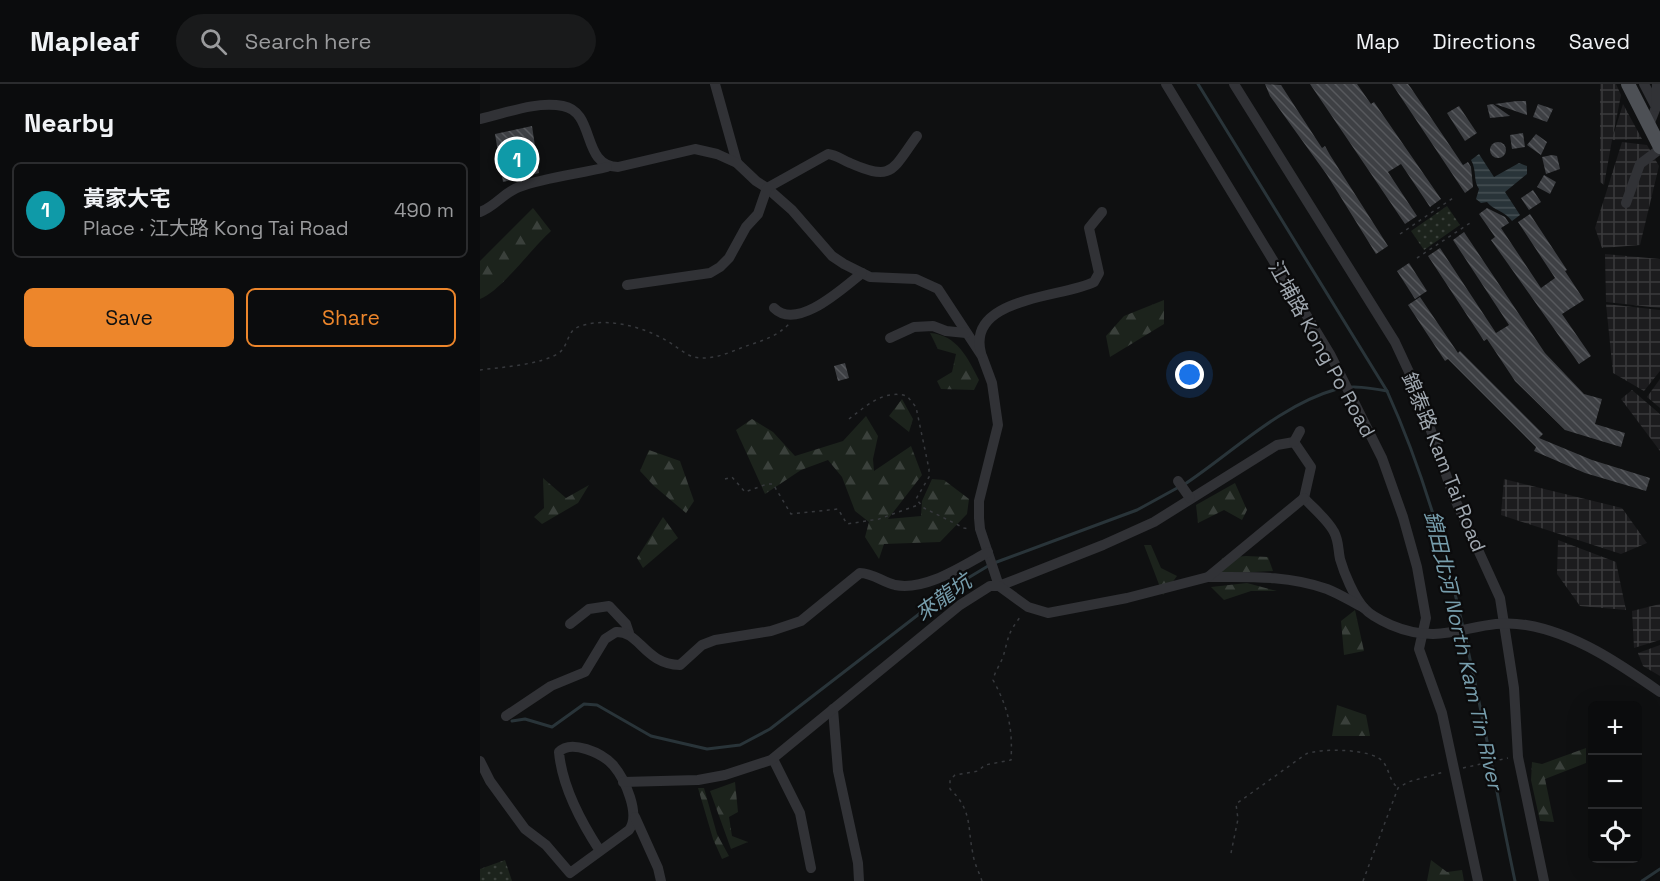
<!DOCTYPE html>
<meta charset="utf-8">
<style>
body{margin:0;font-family:"Space Grotesk","Noto Sans TC",sans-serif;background:#191a1b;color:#f1f3f6}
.controls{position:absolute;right:18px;bottom:18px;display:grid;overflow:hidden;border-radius:9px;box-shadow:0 6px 24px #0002}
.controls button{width:54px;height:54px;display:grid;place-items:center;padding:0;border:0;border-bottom:2px solid #2b2c2e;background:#0b0c0d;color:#f1f3f6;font:30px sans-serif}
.you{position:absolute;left:710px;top:291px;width:21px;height:21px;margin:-15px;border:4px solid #fff;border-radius:50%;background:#1a73e8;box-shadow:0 0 0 9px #1a73e833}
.badge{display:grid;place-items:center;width:39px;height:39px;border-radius:50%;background:#ed862b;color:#fff;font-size:20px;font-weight:700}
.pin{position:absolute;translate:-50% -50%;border:3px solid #fff;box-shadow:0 2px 6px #0006}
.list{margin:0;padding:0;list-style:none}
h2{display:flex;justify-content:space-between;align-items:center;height:78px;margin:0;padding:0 24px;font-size:26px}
h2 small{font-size:20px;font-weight:400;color:#9a9b9d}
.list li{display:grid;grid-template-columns:39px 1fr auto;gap:18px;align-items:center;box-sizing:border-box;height:96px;margin:0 12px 12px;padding:0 12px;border:2px solid #2b2c2e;border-radius:9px}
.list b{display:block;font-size:22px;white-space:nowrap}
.list p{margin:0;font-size:20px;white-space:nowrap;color:#9a9b9d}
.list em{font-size:20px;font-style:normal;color:#9a9b9d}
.actions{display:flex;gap:12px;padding:18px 24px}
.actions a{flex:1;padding:14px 0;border:2px solid #ed862b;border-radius:9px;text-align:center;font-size:21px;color:#ed862b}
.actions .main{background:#ed862b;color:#111}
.icon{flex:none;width:33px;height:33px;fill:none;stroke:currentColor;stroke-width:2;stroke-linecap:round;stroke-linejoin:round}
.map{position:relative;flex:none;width:1180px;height:797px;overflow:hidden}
header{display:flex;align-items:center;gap:36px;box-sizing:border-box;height:84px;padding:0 30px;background:#0b0c0d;border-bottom:2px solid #2b2c2e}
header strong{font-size:28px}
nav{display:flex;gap:33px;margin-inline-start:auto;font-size:21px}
.search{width:420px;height:54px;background:#191a1b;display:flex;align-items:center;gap:15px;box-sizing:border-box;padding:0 21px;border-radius:33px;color:#9a9b9d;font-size:22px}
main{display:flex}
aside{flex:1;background:#0b0c0d}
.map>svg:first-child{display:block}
.industrial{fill:url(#industrial-grid)}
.grass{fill:url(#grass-dots)}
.forest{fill:url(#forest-firs)}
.water{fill:url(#water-rules)}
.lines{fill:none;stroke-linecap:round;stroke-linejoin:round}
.stream{stroke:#293439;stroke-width:3}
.building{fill:url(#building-back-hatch)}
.path{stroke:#37393d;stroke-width:1.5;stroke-dasharray:3 4.5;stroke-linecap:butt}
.minor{stroke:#313236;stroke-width:10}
.major{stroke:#4d5055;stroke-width:14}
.labels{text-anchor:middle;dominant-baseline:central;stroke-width:4.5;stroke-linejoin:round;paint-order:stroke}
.street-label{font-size:20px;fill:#a1a9b1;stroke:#0b0b0c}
.water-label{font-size:21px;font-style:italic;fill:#779ead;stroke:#0b0b0c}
</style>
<header>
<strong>Mapleaf</strong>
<div class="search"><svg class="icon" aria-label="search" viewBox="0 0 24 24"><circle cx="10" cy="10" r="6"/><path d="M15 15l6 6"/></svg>Search here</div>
<nav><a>Map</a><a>Directions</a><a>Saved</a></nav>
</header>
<main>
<aside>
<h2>Nearby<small></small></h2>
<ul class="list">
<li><span class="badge" style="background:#0f9aa8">1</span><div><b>黃家大宅</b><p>Place · 江大路 Kong Tai Road</p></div><em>490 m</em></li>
</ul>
<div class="actions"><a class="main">Save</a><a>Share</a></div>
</aside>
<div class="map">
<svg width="1180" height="797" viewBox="0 0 1180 797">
<defs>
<pattern id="industrial-grid" width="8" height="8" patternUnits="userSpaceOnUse" patternTransform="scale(1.5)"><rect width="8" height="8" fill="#1c1c1e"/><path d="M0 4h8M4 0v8" fill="none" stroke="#3a3a3c"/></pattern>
<pattern id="grass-dots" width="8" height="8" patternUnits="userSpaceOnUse" patternTransform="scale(1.5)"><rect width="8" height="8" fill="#1c231c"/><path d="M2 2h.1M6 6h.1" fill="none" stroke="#3a403b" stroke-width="1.8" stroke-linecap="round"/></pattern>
<pattern id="forest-firs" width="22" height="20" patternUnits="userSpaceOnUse" patternTransform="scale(1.5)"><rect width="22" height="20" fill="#1c231c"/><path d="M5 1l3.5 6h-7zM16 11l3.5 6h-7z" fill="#3a403b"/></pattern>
<pattern id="water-rules" width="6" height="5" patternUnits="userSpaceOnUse" patternTransform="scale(1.5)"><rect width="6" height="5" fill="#293439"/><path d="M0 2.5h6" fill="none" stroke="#454f53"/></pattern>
<pattern id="building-back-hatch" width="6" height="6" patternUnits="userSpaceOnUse" patternTransform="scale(1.5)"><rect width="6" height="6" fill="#3e4044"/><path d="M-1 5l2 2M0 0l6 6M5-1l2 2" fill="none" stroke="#57595d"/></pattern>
</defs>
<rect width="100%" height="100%" fill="#0f1011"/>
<g class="industrial">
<polygon points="1120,0 1136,0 1141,11 1133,52 1143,20 1162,55 1132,56 1124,101 1120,98"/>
<polygon points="1142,58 1167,61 1179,82 1160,161 1122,164 1115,144"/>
<polygon points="1125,170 1180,175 1180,224 1126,218"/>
<polygon points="1126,220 1180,226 1180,287 1164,307 1133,289"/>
<polygon points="1180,295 1180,324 1167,313"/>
<polygon points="1152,306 1180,330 1180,367 1141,315"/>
<polygon points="1024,395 1142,424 1167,459 1141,470 1021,431"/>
<polygon points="1078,456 1136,478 1146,526 1100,522 1077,490"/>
<polygon points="1180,520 1180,556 1154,564 1152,527"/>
<polygon points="1180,561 1180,592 1163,582 1158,569"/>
</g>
<g class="grass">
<polygon points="967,122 980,141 944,166 931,147"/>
<polygon points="25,776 32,797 0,797 0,785"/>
</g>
<g class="forest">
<path d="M53,124L71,147C52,164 20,208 0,215V177Z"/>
<polygon points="684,216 684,240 630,273 626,252 644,232"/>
<path d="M450,249C477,251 488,274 499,296L494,306L461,305L457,297L472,288L476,270L458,265Z"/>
<polygon points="422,315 433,335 429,348 409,332"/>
<polygon points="386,332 398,352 393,375 394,387 431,362 442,391 408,435 441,432 442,417 452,395 464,396 489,415 487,430 460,458 404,460 399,475 385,453 389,438 375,427 362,393 348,376 321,386 285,410 256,346 272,335 293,348 315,372 363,357"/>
<polygon points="169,366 200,377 214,417 206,429 174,402 160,387"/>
<polygon points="63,394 86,414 109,401 98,419 62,440 54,433 64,424"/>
<polygon points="755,399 767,426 762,436 744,426 718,439 716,421"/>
<polygon points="183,433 198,454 163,484 157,474"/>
<polygon points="664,461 671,461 681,484 697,492 683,511"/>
<polygon points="766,472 788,473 793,487 740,490 742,474"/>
<polygon points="767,499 797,507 771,507 744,516 731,503"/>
<polygon points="875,526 884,567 864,571 861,537"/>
<polygon points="857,621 886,631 890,652 852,652"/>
<polygon points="1106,664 1106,679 1065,695 1074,738 1060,737 1051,696 1052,678 1062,680"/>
<polygon points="255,698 258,728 249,733 252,752 268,758 251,765 230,707"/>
<polygon points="218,704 224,704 237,750 249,772 242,775 233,755"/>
<polygon points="951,776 967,788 982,786 984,797 947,797"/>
</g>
<path class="water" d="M999,70L1014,93L1039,79L1047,82V90L1025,108L1040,131L1032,137C1025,127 1013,126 1007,118L1001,119L996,115L999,105C993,97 997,86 991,76Z"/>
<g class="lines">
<g class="stream">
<path d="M718,0L907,307C977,461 1000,632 1035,797"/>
<path d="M705,400C753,368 800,321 857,305C873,301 890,304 907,307"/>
<polyline points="514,479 657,426 699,403"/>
<polyline points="32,637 45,635 72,643 104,620 117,621 171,652 227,665 260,661 290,645 478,500 508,482"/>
<polyline points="1162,797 1180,785"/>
</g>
</g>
<g class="building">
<polygon points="785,0 801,1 842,64 845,62 850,71 908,162 896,170 847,91 790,12"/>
<polygon points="830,0 877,0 891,20 894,18 961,115 950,123 921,80 908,88 937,132 925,140"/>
<polygon points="912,0 928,0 931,4 983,81 988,78 991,83 993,103 985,109"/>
<polygon points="1037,17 1046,17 1047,31 1015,20"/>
<polygon points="1013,20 1030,32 1010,34 1007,21"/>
<polygon points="1058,20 1073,25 1067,38 1053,33"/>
<polygon points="979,22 997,49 985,57 967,29"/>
<polygon points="52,42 59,89 23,98 15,50"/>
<polygon points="1043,49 1045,63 1032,65 1030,51"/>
<polygon points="1056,50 1067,58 1061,71 1047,61"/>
<circle cx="1018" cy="66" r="8"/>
<polygon points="1072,71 1077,72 1080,85 1066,90 1062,73"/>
<polygon points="1064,91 1076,98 1070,110 1057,103"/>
<polygon points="1053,106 1061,118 1049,126 1041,114"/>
<polygon points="1007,124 1025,133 1029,139 1021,144 1061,204 1075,194 1038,138 1050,130 1087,186 1085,187 1104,216 1082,230 1111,272 1099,280 1011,156 1015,153 999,130"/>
<polygon points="984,148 1065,269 1104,310 1122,315 1115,340 1145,349 1141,363 1085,346 1035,297 1007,255 1004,257 948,172 960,164 1016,249 1029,241 973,156"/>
<polygon points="929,179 947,207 935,215 917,187"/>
<polygon points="940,213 978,269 980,267 1063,350 1059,354 1112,376 1170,394 1166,407 1105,389 1054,367 1056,363 968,275 965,277 928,221"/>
<polygon points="365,279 369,294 358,297 354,282"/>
</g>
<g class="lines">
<g class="path">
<polyline points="920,150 973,114"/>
<polyline points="937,174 990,139"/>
<path d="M0,286C22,283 60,281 79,269C87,263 87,252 94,245C120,231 163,242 187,257C200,264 208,275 224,274C239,274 255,266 269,261C285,256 297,252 309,240"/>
<path d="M369,335C386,322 404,305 427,312L436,323L449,385V393L436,415L444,424L484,444L490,445"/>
<polyline points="245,395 252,393 265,408 287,400 293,400 311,430 358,425 367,440 399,435 438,421"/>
<polyline points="983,684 1028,674"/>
<path d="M751,769L758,735L756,720L826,670C841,664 894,664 904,679C910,688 909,696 918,704"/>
<path d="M502,797C499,788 494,779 493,770C487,743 493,727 470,705V696L475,691L498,687L505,681L531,676C533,645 528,623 513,596C515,587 520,581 523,573C529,553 527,550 541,532"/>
<polyline points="883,797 918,704 928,698 964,688"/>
</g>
<g class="minor">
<polyline points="235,0 257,79"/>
<polyline points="686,0 850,270 902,374 923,433 937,483 946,534 939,565 962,629 998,797"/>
<polyline points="754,0 915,258 936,303 973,411 1020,514 1034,604 1038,673 1064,797"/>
<polyline points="1164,0 1176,23 1169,41"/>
<polyline points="1176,23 1177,0"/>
<path d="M0,35C27,29 55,17 83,22C116,28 101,82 138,83L215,65L237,70L257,79L276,97L287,104L312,126L352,172L364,180L390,193L436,195L458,205L502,272L512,299L518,341L499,417V434L500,445L519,502L623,461L674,438L797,361L814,358L831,383L824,414"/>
<polyline points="1146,119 1160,80 1180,65"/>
<path d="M0,128C16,122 23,109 39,103C66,93 99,90 127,83"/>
<path d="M147,201L230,189L240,183L249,174L266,143L278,130L287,104L348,70C357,71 362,76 370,79C413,98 412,86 437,52"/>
<path d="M294,224C317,247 362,205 382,189"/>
<polyline points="410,254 434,243 453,242 466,247 486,249"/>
<path d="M501,269C486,213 582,214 614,198L619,189L609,144L622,128"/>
<polyline points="814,358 820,347"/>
<polyline points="698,397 710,414"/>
<path d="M824,414C833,424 848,436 854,448C859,457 858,466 860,475C864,489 874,513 884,524C891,532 902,537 911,541C967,565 995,532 1046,541C1095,549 1140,580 1180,608"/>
<path d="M728,493C768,493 808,491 847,505C860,510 872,518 884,524"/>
<polyline points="90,540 109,525 129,522 146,540 149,549"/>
<polyline points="353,625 358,687 378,779 379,797"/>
<path d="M26,632L71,602L105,588L125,555L136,548C160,547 164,580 200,581L222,561L235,556L291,547L321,537L380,489C392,489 403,498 415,501C446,507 482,482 508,468"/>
<polyline points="293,675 320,729 331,784"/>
<path d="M0,677L10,697L45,745L66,761L90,789L149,746C161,731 145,695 133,681C122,669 91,655 79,668C82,703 101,738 120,767"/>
<polyline points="143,698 218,696 245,691 291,676 480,521 510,502 519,502 548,523 568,529 647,514 728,493 824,414"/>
<polyline points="155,733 178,784 181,797"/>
</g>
<polyline class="major" points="1148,0 1180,63"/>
</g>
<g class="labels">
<g class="street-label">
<text transform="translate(842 265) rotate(61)">江埔路 Kong Po Road</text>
<text transform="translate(964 378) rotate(68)">錦泰路 Kam Tai Road</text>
</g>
<g class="water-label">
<text transform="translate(463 513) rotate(-36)">來龍坑</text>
<text transform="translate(984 566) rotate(77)">錦田北河 North Kam Tin River</text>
</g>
</g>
</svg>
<div class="controls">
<button>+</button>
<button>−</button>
<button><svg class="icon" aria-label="locate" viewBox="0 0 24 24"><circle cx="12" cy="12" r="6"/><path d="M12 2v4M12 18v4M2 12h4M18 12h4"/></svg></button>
</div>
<div class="you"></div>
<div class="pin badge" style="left:37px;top:75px;background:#0f9aa8">1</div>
</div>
</main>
